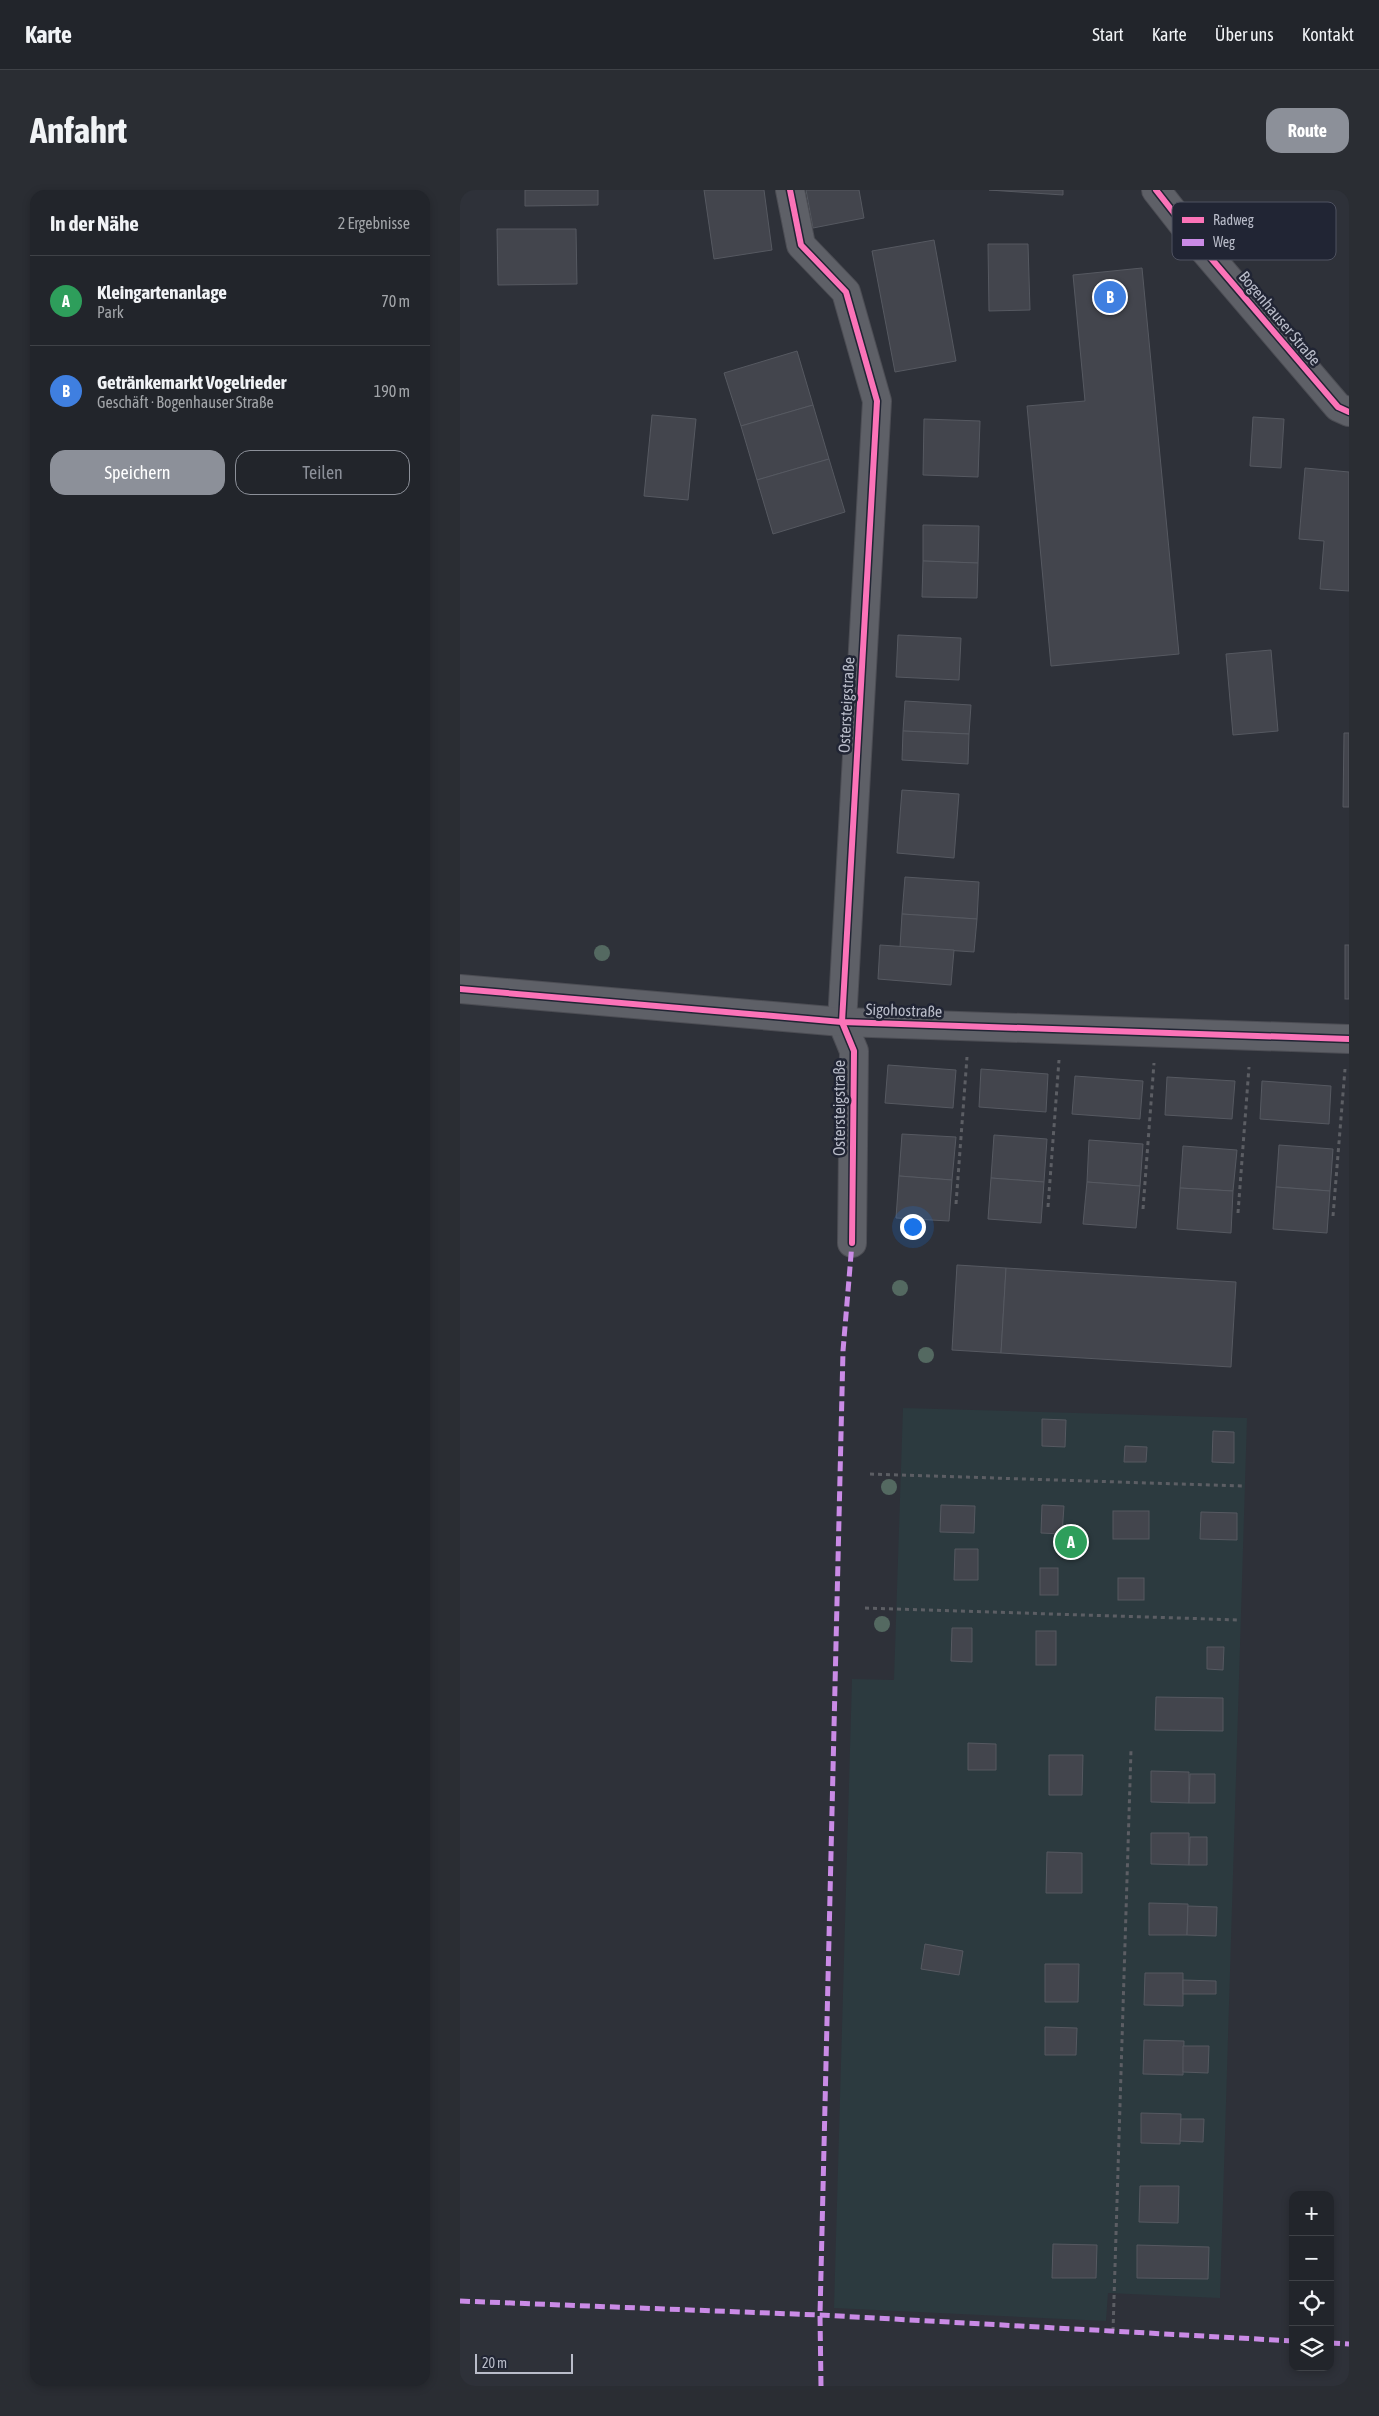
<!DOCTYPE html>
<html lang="de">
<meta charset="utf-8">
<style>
body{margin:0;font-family:"Asap Condensed",sans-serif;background:#2a2d33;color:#f1f3f6}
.controls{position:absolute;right:15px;bottom:15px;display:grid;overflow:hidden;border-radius:10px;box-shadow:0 2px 8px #0003}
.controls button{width:45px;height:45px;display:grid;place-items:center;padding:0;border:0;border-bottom:1px solid #3f4247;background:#22252b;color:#f1f3f6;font:25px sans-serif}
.scale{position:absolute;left:15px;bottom:12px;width:98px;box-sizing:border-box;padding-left:5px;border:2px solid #b9bcc9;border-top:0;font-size:14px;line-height:18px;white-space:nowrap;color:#b9bcc9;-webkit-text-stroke:4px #212534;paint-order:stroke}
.you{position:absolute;left:452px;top:1036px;width:18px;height:18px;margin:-12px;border:4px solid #fff;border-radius:50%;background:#1a73e8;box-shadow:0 0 0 8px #1a73e833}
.badge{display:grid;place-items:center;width:32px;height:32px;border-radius:50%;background:#8c9099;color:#fff;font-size:16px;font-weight:700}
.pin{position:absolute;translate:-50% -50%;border:2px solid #fff;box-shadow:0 1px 5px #0006}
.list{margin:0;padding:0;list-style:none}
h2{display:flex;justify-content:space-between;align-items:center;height:65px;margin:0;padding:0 20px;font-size:21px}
h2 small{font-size:16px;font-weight:400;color:#a2a5a9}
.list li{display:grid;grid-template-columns:32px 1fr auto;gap:15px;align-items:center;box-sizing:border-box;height:90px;padding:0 20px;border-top:1px solid #3f4247}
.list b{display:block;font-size:19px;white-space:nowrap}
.list p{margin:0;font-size:16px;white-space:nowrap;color:#a2a5a9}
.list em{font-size:16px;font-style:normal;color:#a2a5a9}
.actions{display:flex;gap:10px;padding:15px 20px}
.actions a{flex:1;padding:11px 0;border:1px solid #8c9099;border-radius:15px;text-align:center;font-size:18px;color:#8c9099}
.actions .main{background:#8c9099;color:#fff}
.icon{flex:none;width:28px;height:28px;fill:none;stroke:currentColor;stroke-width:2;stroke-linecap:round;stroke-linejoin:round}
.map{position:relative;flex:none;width:889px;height:2196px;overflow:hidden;border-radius:15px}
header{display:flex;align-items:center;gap:30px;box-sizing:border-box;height:70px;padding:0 25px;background:#22252b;border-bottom:1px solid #3f4247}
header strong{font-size:24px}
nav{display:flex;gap:28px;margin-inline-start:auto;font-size:18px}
.intro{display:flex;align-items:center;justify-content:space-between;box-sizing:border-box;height:120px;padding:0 30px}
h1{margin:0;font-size:35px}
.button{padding:12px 22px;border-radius:15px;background:#8c9099;color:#fff;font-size:18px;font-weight:700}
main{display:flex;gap:30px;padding:0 30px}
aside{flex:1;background:#22252b;border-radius:15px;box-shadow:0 2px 8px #0003}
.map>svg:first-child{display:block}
.green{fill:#2c3a3f}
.building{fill:#43454d;stroke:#565961}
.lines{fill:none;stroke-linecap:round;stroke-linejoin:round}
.minor-casing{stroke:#4c4d54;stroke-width:30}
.path{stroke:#5c5e64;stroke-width:3;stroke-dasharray:4 4;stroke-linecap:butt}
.minor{stroke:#5e6067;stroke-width:28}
.quiet{stroke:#ca8be6;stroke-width:5;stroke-dasharray:10 5;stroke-linecap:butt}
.cycleway-casing{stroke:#212534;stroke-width:9}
.cycleway{stroke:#fb73b8;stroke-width:6}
.tree{fill:#546961}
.labels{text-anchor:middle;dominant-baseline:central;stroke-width:5;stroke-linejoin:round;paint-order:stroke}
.street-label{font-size:16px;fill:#b9bcc9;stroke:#212534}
.key{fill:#212534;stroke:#4f5261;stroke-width:1}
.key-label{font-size:14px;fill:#b9bcc9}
</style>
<header>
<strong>Karte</strong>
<nav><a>Start</a><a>Karte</a><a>Über uns</a><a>Kontakt</a></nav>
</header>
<div class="intro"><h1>Anfahrt</h1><a class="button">Route</a></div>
<main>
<aside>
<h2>In der Nähe<small>2 Ergebnisse</small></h2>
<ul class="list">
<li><span class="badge" style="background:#2e9e5b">A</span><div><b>Kleingartenanlage</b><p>Park</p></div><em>70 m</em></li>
<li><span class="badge" style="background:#3f7fe0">B</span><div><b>Getränkemarkt Vogelrieder</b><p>Geschäft · Bogenhauser Straße</p></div><em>190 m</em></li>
</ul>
<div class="actions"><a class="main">Speichern</a><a>Teilen</a></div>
</aside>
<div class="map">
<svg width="889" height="2196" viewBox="0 0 889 2196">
<rect width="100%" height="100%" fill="#2e3139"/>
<polygon class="green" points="443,1218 787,1228 760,2108 648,2103 646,2131 374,2118 392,1489 434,1490"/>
<g class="building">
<polygon points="65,0 138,0 138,15 65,16"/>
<polygon points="244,0 304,0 312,60 254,69"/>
<polygon points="346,0 399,0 404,28 353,38"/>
<polygon points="529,0 603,0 603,5"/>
<polygon points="37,39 116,39 117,94 38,95"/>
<polygon points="474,50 496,171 435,182 412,61"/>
<polygon points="528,54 568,54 570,120 529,121"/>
<polygon points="682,78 719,464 591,476 567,216 625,211 613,85"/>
<polygon points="337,161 353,215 281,236 264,183"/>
<polygon points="353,215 369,269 297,290 281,236"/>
<polygon points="192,225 236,229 228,310 184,306"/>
<polygon points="793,227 824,229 821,278 790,276"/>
<polygon points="464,229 520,231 518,287 463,285"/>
<polygon points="369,269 385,322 313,344 297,290"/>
<polygon points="845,278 889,282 889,401 860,399 864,351 839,349"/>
<polygon points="463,335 519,336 518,373 463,371"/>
<polygon points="463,371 518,373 517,408 462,407"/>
<polygon points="438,445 501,448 499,490 436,487"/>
<polygon points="811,460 818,541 773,545 766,464"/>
<polygon points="445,511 511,515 509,544 443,541"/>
<polygon points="443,541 509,544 508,574 442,570"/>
<polygon points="884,543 889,543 889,617 883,617"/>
<polygon points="442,600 499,604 494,668 437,663"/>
<polygon points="445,687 519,692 517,729 442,724"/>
<polygon points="442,724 517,729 514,762 440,757"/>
<polygon points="420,755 494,760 491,795 418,789"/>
<rect x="885" y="755" width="4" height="54"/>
<polygon points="428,875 496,880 493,918 425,913"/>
<polygon points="521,879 588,884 586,922 519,917"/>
<polygon points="615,886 683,891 680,929 612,924"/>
<polygon points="707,887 775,891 772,929 705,925"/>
<polygon points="802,891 871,896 869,934 800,929"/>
<polygon points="442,944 496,947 492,990 439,986"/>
<polygon points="534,945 587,949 584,992 531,988"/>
<polygon points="629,950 683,954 680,996 627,992"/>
<polygon points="819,955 873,959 870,1001 816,997"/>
<polygon points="723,956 777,960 773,1001 720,998"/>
<polygon points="439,986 492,990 489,1031 436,1028"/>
<polygon points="531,988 584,992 581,1033 528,1029"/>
<polygon points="627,992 680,996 676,1038 623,1034"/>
<polygon points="816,997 870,1001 867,1043 813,1039"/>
<polygon points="720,998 773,1001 771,1043 717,1039"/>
<polygon points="497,1075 546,1078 541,1163 492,1160"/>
<polygon points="546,1078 776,1092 771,1177 541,1163"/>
<polygon points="582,1229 606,1230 605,1257 582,1256"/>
<polygon points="753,1241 774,1242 774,1273 752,1272"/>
<polygon points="665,1256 687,1257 686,1272 664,1272"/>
<polygon points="481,1315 515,1316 514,1343 480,1342"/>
<polygon points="582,1315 604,1316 602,1344 581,1343"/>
<rect x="653" y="1321" width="36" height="28"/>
<polygon points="741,1322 777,1323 777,1350 740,1349"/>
<polygon points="495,1359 518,1359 518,1390 494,1390"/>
<rect x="580" y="1378" width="18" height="27"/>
<rect x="658" y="1388" width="26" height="22"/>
<polygon points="492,1438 512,1438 512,1472 491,1471"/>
<rect x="576" y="1441" width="20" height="34"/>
<polygon points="747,1457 764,1457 763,1480 747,1479"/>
<polygon points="696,1507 763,1508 763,1541 695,1540"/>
<polygon points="508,1553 536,1554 536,1580 508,1580"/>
<polygon points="589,1565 623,1565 622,1605 589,1605"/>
<polygon points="691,1581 729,1582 729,1613 691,1612"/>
<polygon points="730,1584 755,1584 755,1613 729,1613"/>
<polygon points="691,1643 729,1643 729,1675 691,1674"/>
<polygon points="730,1647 747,1647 747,1675 729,1675"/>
<polygon points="587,1662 622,1663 622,1703 586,1703"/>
<polygon points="689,1713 728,1714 727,1745 689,1745"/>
<polygon points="728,1716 757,1717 756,1746 727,1745"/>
<polygon points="465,1754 503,1761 499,1785 461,1779"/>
<polygon points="585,1774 619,1774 618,1812 585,1812"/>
<polygon points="685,1783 723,1783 723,1816 684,1815"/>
<polygon points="723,1790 756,1791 756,1804 723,1804"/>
<polygon points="585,1837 617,1838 616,1865 585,1865"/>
<polygon points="684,1850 724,1851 723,1885 683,1884"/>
<polygon points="723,1856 749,1856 748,1883 723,1882"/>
<polygon points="681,1923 721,1924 720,1954 681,1953"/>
<polygon points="721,1929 744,1929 743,1952 720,1951"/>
<polygon points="680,1996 719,1996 718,2033 679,2032"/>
<polygon points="593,2054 637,2055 636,2088 592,2088"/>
<polygon points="677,2055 749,2057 748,2089 677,2088"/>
</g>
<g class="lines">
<defs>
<g id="minor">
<polyline points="330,0 341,55 386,102 417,211 382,832 394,861 392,1053"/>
<polyline points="696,0 732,46 878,217 889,222"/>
<polyline points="0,799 382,832 889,849"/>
</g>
</defs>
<use href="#minor" class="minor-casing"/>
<g class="path">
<polyline points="496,1014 507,867"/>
<polyline points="588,1017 599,870"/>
<polyline points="683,1019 694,873"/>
<polyline points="778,1023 789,877"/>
<polyline points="873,1026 885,879"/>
<polyline points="410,1284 782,1296"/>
<polyline points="405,1418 780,1430"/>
<polyline points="653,2141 671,1560"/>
</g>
<use href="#minor" class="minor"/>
<g class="quiet">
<polyline points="0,2111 360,2125 833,2151"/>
<polyline points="870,2153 889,2154"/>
<polyline points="361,2196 360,2125 383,1161 392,1053"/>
</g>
<defs>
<g id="cycleway">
<polyline points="330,0 341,55 386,102 417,211 382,832 394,861 392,1053"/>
<polyline points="696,0 732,46 878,217 889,222"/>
<polyline points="0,799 382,832 889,849"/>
</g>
</defs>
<use href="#cycleway" class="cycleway-casing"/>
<use href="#cycleway" class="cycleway"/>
</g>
<g class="tree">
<circle cx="142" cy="763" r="8"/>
<circle cx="440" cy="1098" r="8"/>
<circle cx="466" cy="1165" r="8"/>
<circle cx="429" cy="1297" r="8"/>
<circle cx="422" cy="1434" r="8"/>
</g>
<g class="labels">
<g class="street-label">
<text transform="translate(820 128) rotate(50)">Bogenhauser Straße</text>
<text transform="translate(386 515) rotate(-87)">Ostersteigstraße</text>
<text transform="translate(444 820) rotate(2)">Sigohostraße</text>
<text transform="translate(379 918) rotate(-90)">Ostersteigstraße</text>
</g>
</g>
<rect x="712" y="12" width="164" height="58" rx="8" class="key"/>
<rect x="722" y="27" width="22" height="6" fill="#fb73b8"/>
<rect x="722" y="49" width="22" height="7" fill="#ca8be6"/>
<g class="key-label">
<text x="753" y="35">Radweg</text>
<text x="753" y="57">Weg</text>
</g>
</svg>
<div class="controls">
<button>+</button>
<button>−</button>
<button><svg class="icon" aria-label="locate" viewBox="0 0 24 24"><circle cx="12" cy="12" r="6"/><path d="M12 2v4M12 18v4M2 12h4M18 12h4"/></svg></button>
<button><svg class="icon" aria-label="layers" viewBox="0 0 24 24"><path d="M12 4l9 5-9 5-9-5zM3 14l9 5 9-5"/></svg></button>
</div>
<div class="scale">20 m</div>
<div class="you"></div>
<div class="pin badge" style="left:611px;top:1352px;background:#2e9e5b">A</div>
<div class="pin badge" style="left:650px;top:107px;background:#3f7fe0">B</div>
</div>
</main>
